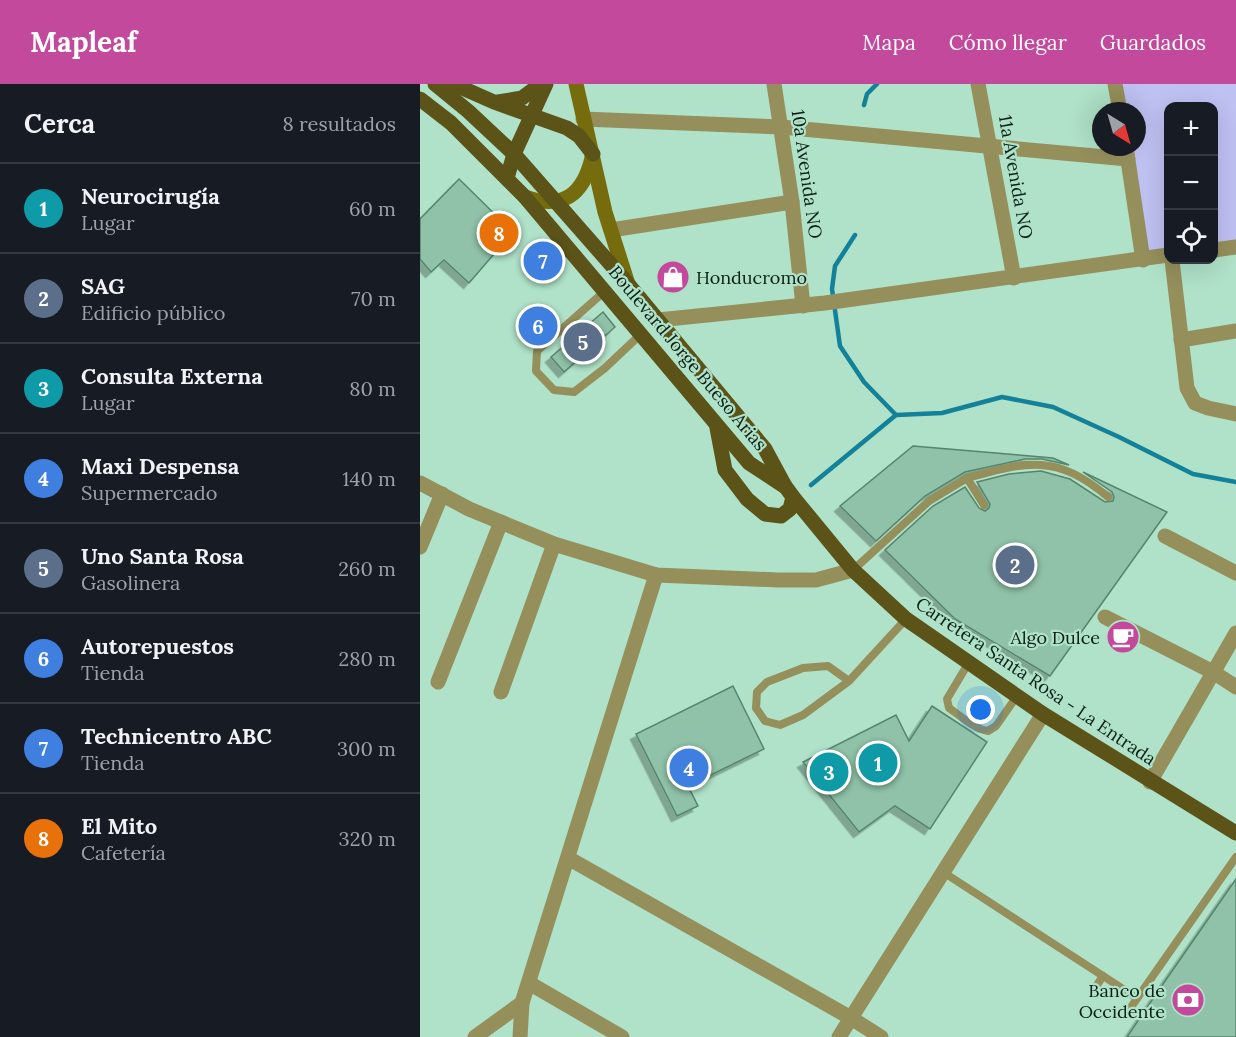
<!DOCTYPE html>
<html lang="es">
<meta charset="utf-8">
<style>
body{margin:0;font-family:Lora,serif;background:#242831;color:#f1f3f6}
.controls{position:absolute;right:18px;top:18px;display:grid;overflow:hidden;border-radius:12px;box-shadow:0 6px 24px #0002}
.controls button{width:54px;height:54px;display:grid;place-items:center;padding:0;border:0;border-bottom:2px solid #363941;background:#171b24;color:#f1f3f6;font:30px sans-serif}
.compass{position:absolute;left:672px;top:18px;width:54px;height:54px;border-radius:50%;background:#171b24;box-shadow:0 6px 24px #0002;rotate:143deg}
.you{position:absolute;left:561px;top:626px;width:21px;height:21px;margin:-15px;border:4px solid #fff;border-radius:50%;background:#1a73e8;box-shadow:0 0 0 9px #1a73e833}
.badge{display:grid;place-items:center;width:39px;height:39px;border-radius:50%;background:#c3499c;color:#fff;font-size:20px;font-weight:700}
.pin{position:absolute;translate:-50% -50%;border:3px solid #fff;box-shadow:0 2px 6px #0006}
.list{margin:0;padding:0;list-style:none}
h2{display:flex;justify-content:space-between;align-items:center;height:78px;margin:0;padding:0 24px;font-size:26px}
h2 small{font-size:20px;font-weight:400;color:#9ea1a6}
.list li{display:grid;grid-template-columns:39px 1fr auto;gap:18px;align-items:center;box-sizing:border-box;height:90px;padding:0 24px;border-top:2px solid #363941}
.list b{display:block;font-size:22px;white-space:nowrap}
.list p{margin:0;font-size:20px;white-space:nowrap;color:#9ea1a6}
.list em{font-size:20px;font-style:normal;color:#9ea1a6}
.icon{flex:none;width:33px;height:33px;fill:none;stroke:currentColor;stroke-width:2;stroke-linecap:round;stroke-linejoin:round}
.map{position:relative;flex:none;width:816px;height:953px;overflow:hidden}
header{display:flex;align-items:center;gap:36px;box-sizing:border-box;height:84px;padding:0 30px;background:#c3499c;color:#fff}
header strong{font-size:28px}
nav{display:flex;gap:33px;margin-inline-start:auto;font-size:21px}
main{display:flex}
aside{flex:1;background:#171b24}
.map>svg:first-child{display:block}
.pitch{fill:#bec1f1}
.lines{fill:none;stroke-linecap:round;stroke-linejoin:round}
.stream{stroke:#138199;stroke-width:4.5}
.building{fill:#8fc2a8;stroke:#55856d;stroke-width:1.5;filter:url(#shadow)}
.lane{stroke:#958f5c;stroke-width:8}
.street{stroke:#958f5c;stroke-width:15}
.secondary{stroke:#766c0e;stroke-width:15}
.primary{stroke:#5b5318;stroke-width:15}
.labels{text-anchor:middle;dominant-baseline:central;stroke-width:4.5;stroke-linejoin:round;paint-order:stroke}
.street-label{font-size:18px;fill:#0b1f16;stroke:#afe2c8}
.poi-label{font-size:18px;fill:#0b1f16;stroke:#afe2c8;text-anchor:end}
</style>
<header>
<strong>Mapleaf</strong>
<nav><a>Mapa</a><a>Cómo llegar</a><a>Guardados</a></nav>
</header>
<main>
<aside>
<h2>Cerca<small>8 resultados</small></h2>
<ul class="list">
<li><span class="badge" style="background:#0f9aa8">1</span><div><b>Neurocirugía</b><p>Lugar</p></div><em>60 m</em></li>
<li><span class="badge" style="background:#5c6f8a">2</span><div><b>SAG</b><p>Edificio público</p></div><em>70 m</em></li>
<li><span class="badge" style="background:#0f9aa8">3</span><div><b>Consulta Externa</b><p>Lugar</p></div><em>80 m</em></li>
<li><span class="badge" style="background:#3f7fe0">4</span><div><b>Maxi Despensa</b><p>Supermercado</p></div><em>140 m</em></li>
<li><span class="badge" style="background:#5c6f8a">5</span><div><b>Uno Santa Rosa</b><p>Gasolinera</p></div><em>260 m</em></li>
<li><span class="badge" style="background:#3f7fe0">6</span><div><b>Autorepuestos</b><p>Tienda</p></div><em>280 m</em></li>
<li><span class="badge" style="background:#3f7fe0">7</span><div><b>Technicentro ABC</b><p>Tienda</p></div><em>300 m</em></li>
<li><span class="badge" style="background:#e8710a">8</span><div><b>El Mito</b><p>Cafetería</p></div><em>320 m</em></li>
</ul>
</aside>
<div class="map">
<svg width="816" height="953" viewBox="0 0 816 953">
<defs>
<filter id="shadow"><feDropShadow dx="-5.5" dy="5.5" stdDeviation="0" flood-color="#0004"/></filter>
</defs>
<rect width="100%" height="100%" fill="#afe2c8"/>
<polygon class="pitch" points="694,0 816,0 816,164 794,167 794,22 748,22 748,173 723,176 704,63 717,63 717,27 698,27"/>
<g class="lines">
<g class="stream">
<polyline points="444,21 447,10 457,0"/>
<polyline points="435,151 415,182 412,205 420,262 444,298 476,331"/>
<polyline points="391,401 476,331 522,329 582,313 633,323 699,353 773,390 816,398"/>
</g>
</g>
<g class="building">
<polygon points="39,95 93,148 49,199 24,176 11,188 0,175 0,135"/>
<polygon points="183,228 195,243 144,288 131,273"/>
<polygon points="493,362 633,374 649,381 622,375 605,375 545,388 505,412 456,457 420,422"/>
<polygon points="621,387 650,395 685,418 693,417 694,413 692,408 663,388 747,428 630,592 535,535 465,466 513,422 545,403 559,424 565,427 569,424 570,420 557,398 589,390"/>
<polygon points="313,602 344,665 268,702 278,722 257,732 216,650"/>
<polygon points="512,622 567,658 510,745 475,722 439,748 383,678 476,631 489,657"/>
<polygon points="816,795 816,953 707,953 743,900"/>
</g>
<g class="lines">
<g class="lane">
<polyline points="185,207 117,267 116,287 134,306 154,308 185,284 221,250"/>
<path d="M547,394C608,377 637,370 688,413"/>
<polyline points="433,486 509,417 547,394 564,421"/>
<path d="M549,578L527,615L529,624C541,632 554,645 568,647L576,642L597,612"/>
<polyline points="429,597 408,582 383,584 347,598 337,608 336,624 345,637 360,641 383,631 429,597 486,535"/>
<polyline points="523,788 717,914"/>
<polyline points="675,904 683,892"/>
<polyline points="709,926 816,773"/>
</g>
<g class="street">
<polyline points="354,0 372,118 383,222"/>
<polyline points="558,0 594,194"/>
<polyline points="695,0 700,27"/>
<polyline points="163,35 361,43 708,75"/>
<polyline points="706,63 723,176"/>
<polyline points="191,146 372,118"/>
<polyline points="794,166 816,163"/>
<polyline points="752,176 767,304 775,319 788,324 816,330"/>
<polyline points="238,236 405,219 748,171"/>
<polyline points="761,256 816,247"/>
<polyline points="0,399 49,425 134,460 236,491 358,496 396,496 433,486"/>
<polyline points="745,452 816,489"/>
<polyline points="0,463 22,410"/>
<polyline points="685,533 793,588 816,603"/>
<polyline points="18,598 81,438"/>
<polyline points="81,608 134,460"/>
<polyline points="730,698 816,549"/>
<polyline points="148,774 431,934 461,953"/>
<polyline points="109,899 202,953"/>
<polyline points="55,953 102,919"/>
<polyline points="100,953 102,919 236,491"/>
<polyline points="419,953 623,630"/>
</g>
<g class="secondary">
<polyline points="156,0 185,128 208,200"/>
<path d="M105,113C143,126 163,111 172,74"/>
</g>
<g class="primary">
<polyline points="15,0 48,27 94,70 208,200 345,365 365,402 373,413 433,486 486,535 623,630 816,749"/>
<polyline points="33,0 74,18 147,44 159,52 173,70"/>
<polyline points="0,15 31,39 105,113 329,379 364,402"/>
<polyline points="78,18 102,14 121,0"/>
<polyline points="87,94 94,70 126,0"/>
<polyline points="297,344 305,386 327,415 345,430 361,432 370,425 373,413"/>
</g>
</g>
<defs>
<symbol id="shop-disc" viewBox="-11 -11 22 22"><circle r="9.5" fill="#c3499c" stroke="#afe2c8"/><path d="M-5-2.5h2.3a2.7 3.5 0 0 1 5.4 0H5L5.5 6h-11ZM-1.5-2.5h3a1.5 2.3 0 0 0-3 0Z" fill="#fff"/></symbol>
<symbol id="cafe-disc" viewBox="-11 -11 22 22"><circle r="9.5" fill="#c3499c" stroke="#afe2c8"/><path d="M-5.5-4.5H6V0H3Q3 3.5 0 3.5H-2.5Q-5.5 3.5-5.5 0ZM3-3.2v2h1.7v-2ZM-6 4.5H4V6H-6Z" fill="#fff"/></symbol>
<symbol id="bank-disc" viewBox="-11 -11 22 22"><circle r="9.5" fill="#c3499c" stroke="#afe2c8"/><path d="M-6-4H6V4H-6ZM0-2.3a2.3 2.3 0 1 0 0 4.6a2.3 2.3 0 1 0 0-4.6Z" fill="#fff"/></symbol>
</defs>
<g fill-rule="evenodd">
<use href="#shop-disc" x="234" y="174" width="38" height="38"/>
<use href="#cafe-disc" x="684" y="534" width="38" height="38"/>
<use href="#bank-disc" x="749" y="897" width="38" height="38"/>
</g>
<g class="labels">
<g class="street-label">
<text transform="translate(387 90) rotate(82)">10a Avenida NO</text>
<text transform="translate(596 93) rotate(80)">11a Avenida NO</text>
<text transform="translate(268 274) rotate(50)">Boulevard Jorge Bueso Arias</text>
<text transform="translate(616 597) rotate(34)">Carretera Santa Rosa - La Entrada</text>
</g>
<g class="poi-label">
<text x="276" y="193" text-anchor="start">Honducromo</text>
<text x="680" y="553">Algo Dulce</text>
<text x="745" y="906">Banco de<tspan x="745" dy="21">Occidente</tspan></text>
</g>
</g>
</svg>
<div class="controls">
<button>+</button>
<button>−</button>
<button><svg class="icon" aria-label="locate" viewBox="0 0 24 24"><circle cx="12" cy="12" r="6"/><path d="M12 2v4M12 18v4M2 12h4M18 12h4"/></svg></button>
</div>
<svg class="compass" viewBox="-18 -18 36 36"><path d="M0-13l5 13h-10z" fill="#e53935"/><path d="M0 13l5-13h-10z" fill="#9ea1a6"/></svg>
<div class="you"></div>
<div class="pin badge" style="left:458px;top:679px;background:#0f9aa8">1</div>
<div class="pin badge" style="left:595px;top:481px;background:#5c6f8a">2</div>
<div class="pin badge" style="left:409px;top:688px;background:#0f9aa8">3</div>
<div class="pin badge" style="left:269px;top:684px;background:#3f7fe0">4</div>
<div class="pin badge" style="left:163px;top:258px;background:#5c6f8a">5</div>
<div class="pin badge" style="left:118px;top:242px;background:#3f7fe0">6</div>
<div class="pin badge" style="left:123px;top:177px;background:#3f7fe0">7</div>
<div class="pin badge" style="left:79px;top:149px;background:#e8710a">8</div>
</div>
</main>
